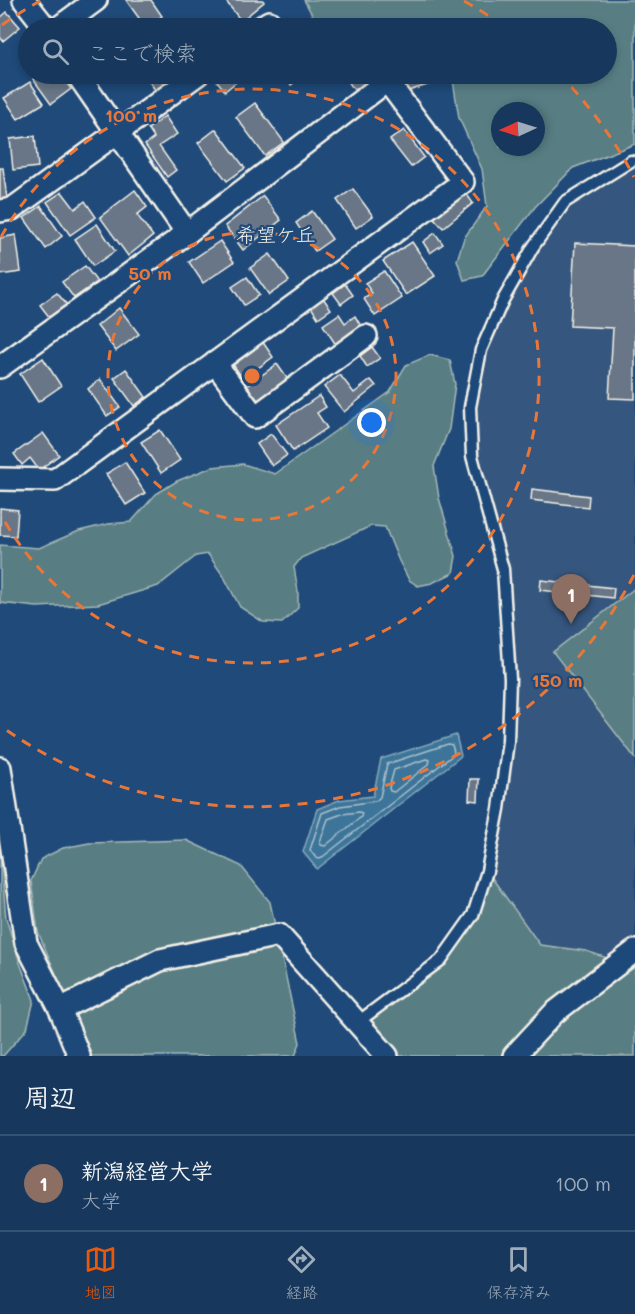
<!DOCTYPE html>
<html lang="ja">
<meta charset="utf-8">
<style>
body{margin:0;font-family:Mali,"Klee One",sans-serif;background:#244365;color:#f1f3f6}
.compass{position:absolute;left:491px;top:102px;width:54px;height:54px;border-radius:50%;background:#17385c;box-shadow:0 3px 9px #0003;rotate:266deg}
.you{position:absolute;left:372px;top:423px;width:21px;height:21px;margin:-15px;border:4px solid #fff;border-radius:50%;background:#1a73e8;box-shadow:0 0 0 9px #1a73e833}
.badge{display:grid;place-items:center;width:39px;height:39px;border-radius:50%;background:#ea580c;color:#fff;font-size:20px;font-weight:700}
.pin{position:absolute;translate:-50% -50px;filter:drop-shadow(0 2px 3px #0008)}
.pin::after{content:'';position:absolute;top:32px;width:21px;height:18px;background:inherit;clip-path:polygon(0 0,100% 0,50% 100%)}
.list{margin:0;padding:0;list-style:none}
h2{display:flex;justify-content:space-between;align-items:center;height:78px;margin:0;padding:0 24px;font-size:26px}
h2 small{font-size:20px;font-weight:400;color:#9eacbb}
.list li{display:grid;grid-template-columns:39px 1fr auto;gap:18px;align-items:center;box-sizing:border-box;height:96px;padding:0 24px;border-top:2px solid #365272}
.list b{display:block;font-size:22px;white-space:nowrap}
.list p{margin:0;font-size:20px;white-space:nowrap;color:#9eacbb}
.list em{font-size:20px;font-style:normal;color:#9eacbb}
.icon{flex:none;width:33px;height:33px;fill:none;stroke:currentColor;stroke-width:2;stroke-linecap:round;stroke-linejoin:round}
.map{position:relative;flex:none;width:635px;height:1056px;overflow:hidden}
.search{position:absolute;background:#17385c;box-shadow:0 3px 9px #0003;left:18px;right:18px;top:18px;height:66px;display:flex;align-items:center;gap:15px;box-sizing:border-box;padding:0 21px;border-radius:33px;color:#9eacbb;font-size:22px}
.sheet{height:174px;background:#17385c}
nav{display:flex;justify-content:space-around;align-items:center;box-sizing:border-box;height:84px;border-top:2px solid #365272;background:#17385c;font-size:16px;color:#9eacbb}
nav a{display:grid;justify-items:center;gap:3px}
nav .on{color:#ea580c}
.map>svg:first-child{display:block}
.built{fill:#35577e}
.green{fill:#597e84;stroke:#a6b8b6;stroke-width:1.5;fill-rule:evenodd}
.water{fill:#3e759a;stroke:#87a7b9;stroke-width:1.5}
.lines{fill:none;stroke-linecap:round;stroke-linejoin:round}
.shore{stroke:#abbfc9;stroke-width:1.5}
.building{fill:#687687;stroke:#f4f1e8;stroke-width:1.5}
.lane-casing{stroke:#f4f1e8;stroke-width:15}
.street-casing{stroke:#f4f1e8;stroke-width:26}
.lane{stroke:#1f4a7a;stroke-width:10}
.street{stroke:#1f4a7a;stroke-width:21}
.ring{fill:none;stroke:#ea7738;stroke-width:3;stroke-dasharray:10 8}
.labels{text-anchor:middle;dominant-baseline:central;stroke-width:4.5;stroke-linejoin:round;paint-order:stroke}
.neighbourhood-label{font-size:20px;fill:#f4f1e8;stroke:#1f4a7a}
.centre{fill:#ea7738;stroke:#1f4a7a;stroke-width:3}
.ring-label{font-size:18px;text-anchor:middle;font-weight:bold;fill:#ea7738;stroke:#1f4a7a;stroke-width:4.5;stroke-linejoin:round;paint-order:stroke}
</style>
<div class="map">
<svg width="635" height="1056" viewBox="0 0 635 1056">
<rect width="100%" height="100%" fill="#1f4a7a"/>
<filter id="ink" filterUnits="userSpaceOnUse"><feTurbulence type="fractalNoise" baseFrequency=".0167" numOctaves="2"/><feDisplacementMap in="SourceGraphic" scale="12" xChannelSelector="R" yChannelSelector="G"/><feConvolveMatrix kernelMatrix="1 2 1 2 8 2 1 2 1" color-interpolation-filters="sRGB"/></filter>
<g filter="url(#ink)">
<polygon class="built" points="635,159 635,951 577,995 487,871 508,741 503,569 472,456 470,407 481,350 503,300 565,202"/>
<g class="green">
<path d="M304,0H635V144L573,168L535,207L482,276L464,280L457,260L464,238L487,206L482,169L459,118L452,74H606V28H336L313,16ZM500,111H536V147H500Z"/>
<polygon points="430,355 450,360 455,384 449,429 434,466 439,498 456,556 453,573 432,583 418,586 409,580 399,561 385,527 371,526 301,558 294,567 298,591 298,608 282,623 263,622 240,607 224,577 208,554 196,556 158,586 98,604 37,607 0,603 0,545 39,548 79,531 108,524 131,522 156,494 177,481 212,467 243,464 275,474 390,392 406,365"/>
<polygon points="635,588 635,758 553,652"/>
<polygon points="186,840 241,866 270,902 300,1043 295,1056 91,1056 38,932 31,881 41,859 63,848 89,843"/>
<polygon points="0,848 6,918 20,963 34,1000 27,1029 3,1056 0,1056"/>
<polygon points="487,871 540,945 586,951 607,958 635,958 635,1056 387,1056 358,1022 441,960 473,915"/>
</g>
<polygon class="water" points="456,735 461,756 317,869 303,852 317,809 339,800 373,796 381,759"/>
<g class="lines">
<g class="shore">
<polygon points="448,744 452,745 454,752 453,755 320,859 316,858 310,850 322,813 340,806 376,801 380,797 387,764"/>
<polygon points="426,759 430,760 429,764 394,792 390,791 389,788 394,770"/>
<polygon points="359,812 362,813 361,817 325,846 321,845 320,842 328,819 342,814"/>
</g>
</g>
<g class="building">
<polygon points="126,0 151,0 162,16 146,28"/>
<polygon points="225,0 263,0 264,2 241,21"/>
<polygon points="7,12 20,27 3,41 0,37 0,18"/>
<polygon points="41,74 60,74 71,89 51,104 33,79"/>
<polygon points="147,74 161,74 167,82 155,90 145,75"/>
<polygon points="219,74 236,74 240,79 225,91 214,77"/>
<polygon points="283,74 306,74 291,85"/>
<polygon points="349,74 367,74 371,79 355,91 345,77"/>
<polygon points="408,74 434,74 437,82 405,92 400,76"/>
<polygon points="30,82 44,103 18,119 4,98"/>
<polygon points="255,103 284,142 265,156 236,117"/>
<polygon points="165,116 177,134 159,146 176,170 167,177 145,145 154,138 148,129"/>
<polygon points="216,129 245,168 227,181 198,143"/>
<polygon points="404,130 424,157 411,167 390,140"/>
<polygon points="35,136 38,167 13,170 10,139"/>
<polygon points="0,168 3,168 7,199 0,199"/>
<polygon points="353,189 373,216 356,228 337,200"/>
<polygon points="135,190 147,207 137,215 153,236 128,256 100,217"/>
<polygon points="62,192 75,209 85,201 96,217 70,235 47,202"/>
<polygon points="465,192 473,203 443,228 434,218"/>
<polygon points="263,196 281,220 243,250 225,226"/>
<polygon points="41,206 62,236 46,249 24,218"/>
<polygon points="312,211 332,239 315,251 296,223"/>
<polygon points="97,224 115,251 93,266 75,239"/>
<polygon points="435,233 443,244 430,253 423,242"/>
<polygon points="16,235 21,272 0,275 0,238"/>
<polygon points="220,241 234,262 203,283 189,262"/>
<polygon points="412,242 435,276 406,295 383,261"/>
<polygon points="575,243 635,246 635,399 609,398 613,328 570,326"/>
<polygon points="270,254 289,281 269,295 250,268"/>
<polygon points="85,266 97,282 74,298 62,282"/>
<polygon points="384,271 402,298 375,316 364,299 372,293 365,283"/>
<polygon points="247,277 259,295 244,305 232,287"/>
<polygon points="345,284 353,295 341,304 333,293"/>
<polygon points="57,293 67,305 50,318 40,305"/>
<polygon points="323,298 331,309 318,318 311,307"/>
<polygon points="119,308 139,334 116,351 97,326"/>
<polygon points="339,314 345,323 355,316 362,328 336,345 323,325"/>
<polygon points="262,341 273,357 243,379 232,363"/>
<polygon points="372,347 380,358 367,367 360,356"/>
<polygon points="43,358 61,386 38,402 20,374"/>
<polygon points="277,364 289,381 259,402 247,386"/>
<polygon points="126,369 146,397 134,406 114,378"/>
<polygon points="340,375 354,393 371,380 376,386 344,412 324,387"/>
<polygon points="100,379 120,407 107,416 88,389"/>
<polygon points="319,396 326,407 317,413 327,428 293,451 276,425"/>
<polygon points="160,430 180,460 161,473 141,442"/>
<polygon points="43,433 59,455 39,470 30,458 22,465 14,454"/>
<polygon points="271,434 287,455 272,466 257,444"/>
<polygon points="125,462 145,493 126,505 106,474"/>
<polygon points="532,489 589,496 588,507 531,500"/>
<polygon points="0,508 18,510 16,536 0,535"/>
<polygon points="541,580 614,588 613,598 540,590"/>
<polygon points="470,779 479,779 478,801 469,800"/>
</g>
<g class="lines">
<defs>
<polyline id="lane" points="358,1022 441,960 473,915 487,871 499,809 508,741 510,679 503,569 472,456 470,407 481,350 503,300 533,247 565,202 631,161"/>
<g id="street">
<polyline points="24,0 46,28"/>
<polyline points="58,28 96,0"/>
<polyline points="261,28 269,22"/>
<polyline points="77,74 187,233"/>
<polyline points="0,211 12,209 198,74"/>
<polyline points="215,363 255,417 366,336"/>
<polyline points="0,367 187,233 387,81 463,182 55,480 0,479"/>
<polyline points="0,768 26,943 60,1009 79,1056"/>
<polyline points="60,1009 160,960 279,935 387,1056"/>
<polyline points="514,1056 554,1013 635,951"/>
</g>
</defs>
<use href="#lane" class="lane-casing"/>
<use href="#street" class="street-casing"/>
<use href="#lane" class="lane"/>
<use href="#street" class="street"/>
</g>
</g>
<g class="ring">
<circle cx="252" cy="376" r="144"/>
<path d="M1 237A287 287 0 1 1 1 515"/>
<path d="M634 575A431 431 0 0 1 2 727M2 25A431 431 0 0 1 40 1M464 1A431 431 0 0 1 505 27M559 74A431 431 0 0 1 634 177"/>
</g>
<g class="labels">
<g class="neighbourhood-label">
<text x="276" y="234">希望ケ丘</text>
</g>
</g>
<circle cx="252" cy="376" r="9" class="centre"/>
<g class="ring-label">
<text x="131" y="122">100 m</text>
<text x="150" y="280">50 m</text>
<text x="557" y="687">150 m</text>
</g>
</svg>
<svg class="compass" viewBox="-18 -18 36 36"><path d="M0-13l5 13h-10z" fill="#e53935"/><path d="M0 13l5-13h-10z" fill="#9eacbb"/></svg>
<div class="you"></div>
<div class="pin badge" style="left:571px;top:624px;background:#8d6e63">1</div>
<div class="search"><svg class="icon" aria-label="search" viewBox="0 0 24 24"><circle cx="10" cy="10" r="6"/><path d="M15 15l6 6"/></svg>ここで検索</div>
</div>
<section class="sheet">
<h2>周辺<small></small></h2>
<ul class="list">
<li><span class="badge" style="background:#8d6e63">1</span><div><b>新潟経営大学</b><p>大学</p></div><em>100 m</em></li>
</ul>
</section>
<nav>
<a class="on"><svg class="icon" aria-label="map" viewBox="0 0 24 24"><path d="M3 6l6-2 6 2 6-2v14l-6 2-6-2-6 2zM9 4v14M15 6v14"/></svg>地図</a>
<a><svg class="icon" aria-label="directions" viewBox="0 0 24 24"><path d="M12 3l9 9-9 9-9-9zM9 14v-3h6M13 9l2 2-2 2"/></svg>経路</a>
<a><svg class="icon" aria-label="saved" viewBox="0 0 24 24"><path d="M7 4h10v16l-5-4-5 4z"/></svg>保存済み</a>
</nav>
